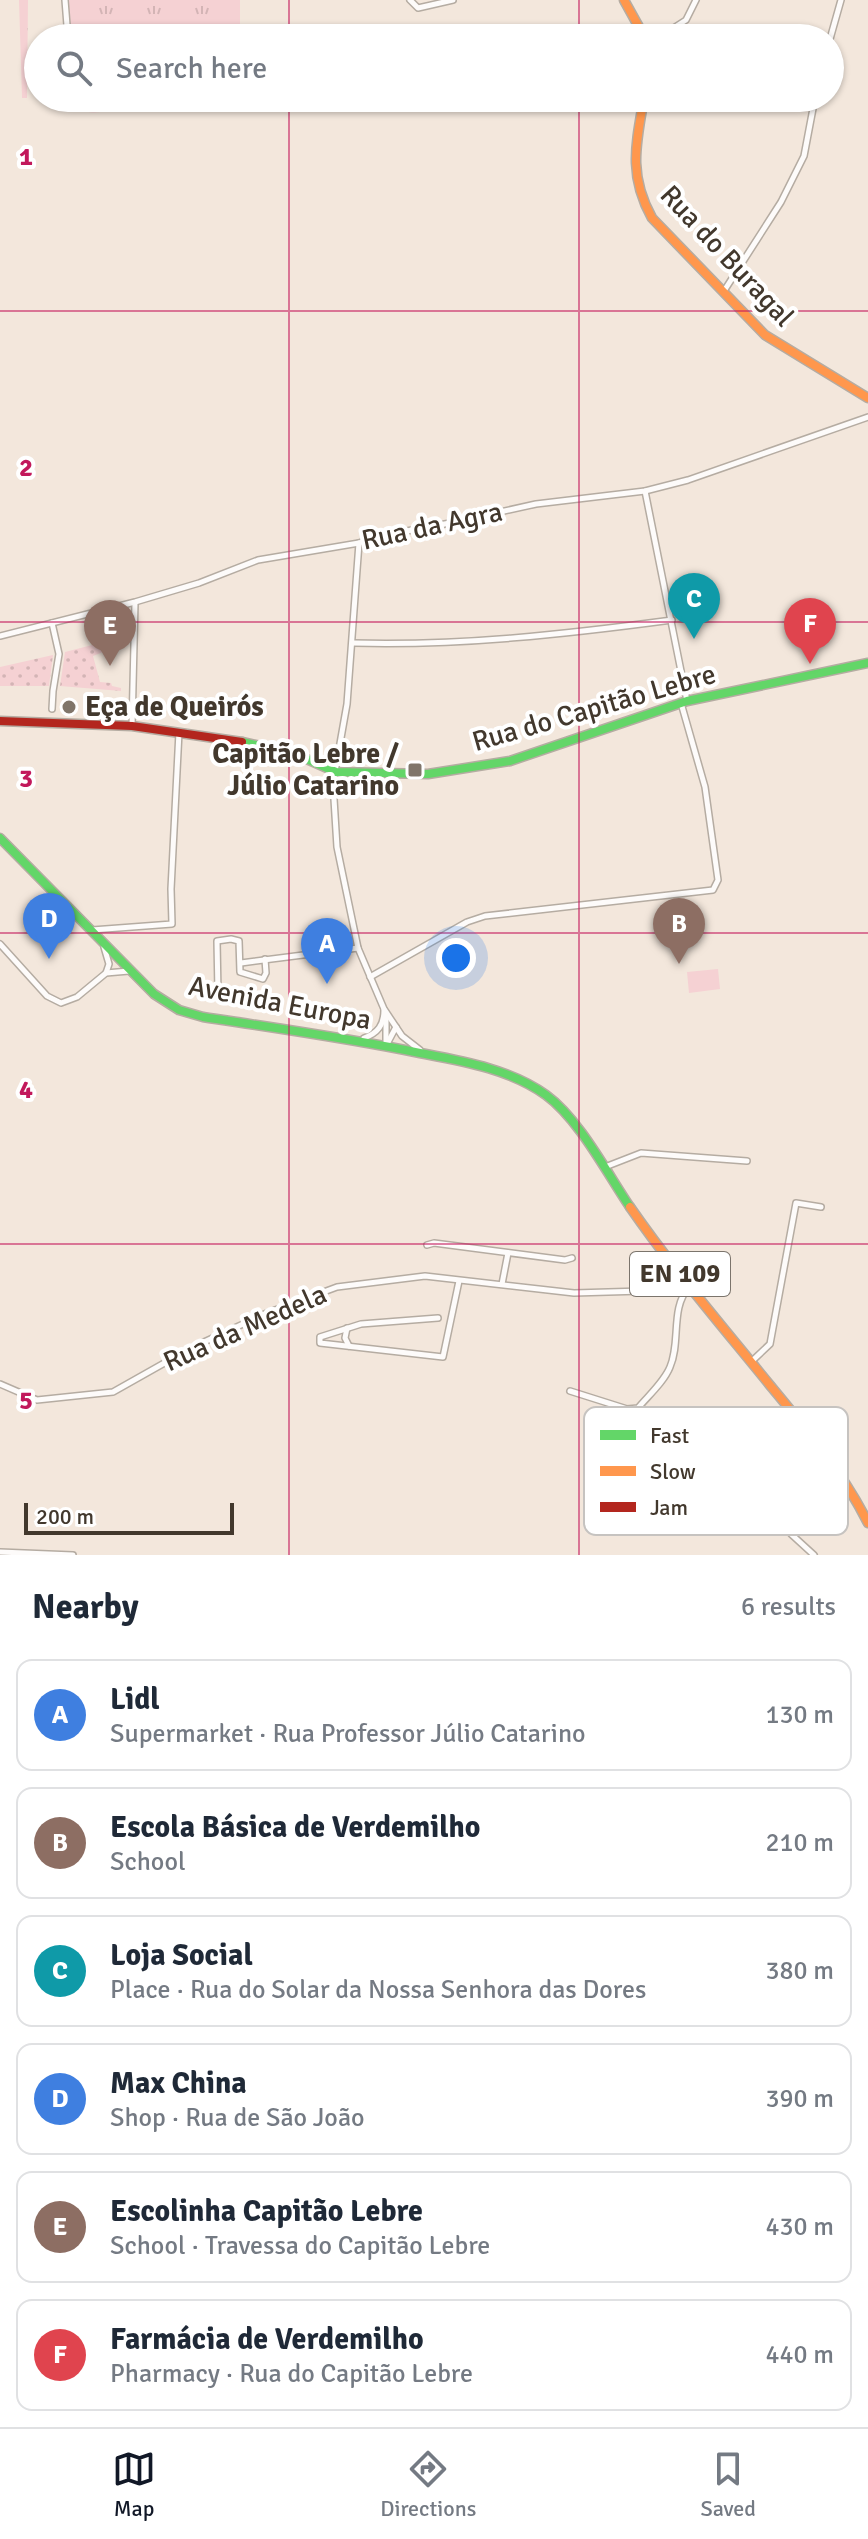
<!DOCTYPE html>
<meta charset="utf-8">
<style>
body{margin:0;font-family:Signika,sans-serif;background:#f2f2f3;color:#1f2937}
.scale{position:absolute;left:24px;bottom:20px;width:210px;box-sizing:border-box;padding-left:8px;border:4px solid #42382d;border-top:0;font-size:22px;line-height:28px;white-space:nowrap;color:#42382d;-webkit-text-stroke:6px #fff;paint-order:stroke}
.you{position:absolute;left:456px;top:958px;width:28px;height:28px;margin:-20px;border:6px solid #fff;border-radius:50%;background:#1a73e8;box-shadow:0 0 0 12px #1a73e833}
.badge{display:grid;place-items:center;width:52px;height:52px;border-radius:50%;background:#111827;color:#fff;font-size:26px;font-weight:700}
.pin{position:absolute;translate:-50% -66px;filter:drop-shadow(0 2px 4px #0008)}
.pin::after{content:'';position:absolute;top:42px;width:28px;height:24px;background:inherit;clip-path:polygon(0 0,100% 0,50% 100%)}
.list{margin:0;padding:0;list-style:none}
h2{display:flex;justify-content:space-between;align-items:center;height:104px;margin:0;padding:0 32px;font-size:34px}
h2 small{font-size:26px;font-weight:400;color:#747a83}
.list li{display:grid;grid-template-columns:52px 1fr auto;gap:24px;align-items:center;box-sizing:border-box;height:112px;margin:0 16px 16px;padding:0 16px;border:2px solid #e0e1e3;border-radius:16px}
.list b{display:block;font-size:30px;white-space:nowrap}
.list p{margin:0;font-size:26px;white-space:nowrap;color:#747a83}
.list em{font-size:26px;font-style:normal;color:#747a83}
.icon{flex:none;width:44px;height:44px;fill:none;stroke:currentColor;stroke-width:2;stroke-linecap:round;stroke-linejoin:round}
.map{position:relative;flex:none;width:868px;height:1555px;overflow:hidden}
.search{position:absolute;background:#fff;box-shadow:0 2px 6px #0004;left:24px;right:24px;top:24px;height:88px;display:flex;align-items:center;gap:20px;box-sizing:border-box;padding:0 28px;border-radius:44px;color:#747a83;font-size:30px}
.sheet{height:872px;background:#fff}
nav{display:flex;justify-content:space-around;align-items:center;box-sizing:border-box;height:112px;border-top:2px solid #e0e1e3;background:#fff;font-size:22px;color:#747a83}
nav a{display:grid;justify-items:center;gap:4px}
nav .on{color:#111827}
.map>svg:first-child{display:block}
.grass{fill:url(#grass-tufts)}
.park{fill:url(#park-dots)}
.pitch{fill:#f5d1d3}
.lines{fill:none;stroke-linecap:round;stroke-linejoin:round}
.street-casing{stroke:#b5aca2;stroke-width:8}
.fast-casing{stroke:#b5aca2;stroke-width:11}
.slow-casing{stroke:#b5aca2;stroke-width:11}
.jam-casing{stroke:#b5aca2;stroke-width:11}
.street{stroke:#fdfbfa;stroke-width:5}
.fast{stroke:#63d668;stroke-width:8}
.slow{stroke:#ff974d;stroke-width:8}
.jam{stroke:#b3261e;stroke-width:8}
.grid{fill:none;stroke:#c2185b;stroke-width:2;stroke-opacity:0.55}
.poi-dot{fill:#80756a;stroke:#fff;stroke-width:3}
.labels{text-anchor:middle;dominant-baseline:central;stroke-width:8;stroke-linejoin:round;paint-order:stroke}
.shield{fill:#fff;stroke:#7b746c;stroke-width:2}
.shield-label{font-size:26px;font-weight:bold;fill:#42382d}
.street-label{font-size:28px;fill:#42382d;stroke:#fff}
.poi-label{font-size:28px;font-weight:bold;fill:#42382d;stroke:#fff;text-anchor:start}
.key{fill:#fff;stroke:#c6c3c0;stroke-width:2}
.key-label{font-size:22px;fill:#42382d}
.grid-label{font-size:26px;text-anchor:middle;font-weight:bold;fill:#c2185b;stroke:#fff;stroke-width:8;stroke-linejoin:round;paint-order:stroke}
</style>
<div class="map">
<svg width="868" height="1555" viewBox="0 0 868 1555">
<defs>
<pattern id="grass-tufts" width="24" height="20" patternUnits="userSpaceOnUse" patternTransform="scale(2)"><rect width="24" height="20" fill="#f5d1d3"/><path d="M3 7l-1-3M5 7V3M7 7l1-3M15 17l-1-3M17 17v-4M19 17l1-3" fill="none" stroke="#d3b4b5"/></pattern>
<pattern id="park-dots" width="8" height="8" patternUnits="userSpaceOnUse" patternTransform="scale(2)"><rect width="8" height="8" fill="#f5d1d3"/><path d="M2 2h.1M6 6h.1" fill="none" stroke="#d3b4b5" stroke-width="1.8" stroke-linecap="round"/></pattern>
</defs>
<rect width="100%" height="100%" fill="#f3e7dc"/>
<g class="grass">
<polygon points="19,0 28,0 27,98 22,98"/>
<polygon points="65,0 240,0 240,38 68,38"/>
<path d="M73,98H246V99C224,101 199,107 177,106C166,106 158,100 146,101C127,102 81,128 73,98Z"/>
</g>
<g class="park">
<polygon points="100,643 103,652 93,656 100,682 111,683 112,686 121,688 121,691 60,686 65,652"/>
<polygon points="53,655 49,686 0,686 0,667"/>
</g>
<polygon class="pitch" points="718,969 720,989 689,993 687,972"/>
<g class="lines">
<defs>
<g id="street">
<polyline points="65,0 68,38"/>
<polyline points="410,0 418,8 453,0"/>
<polyline points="658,38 686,20 696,0"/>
<polyline points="830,39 841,0"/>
<polyline points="73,98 74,103"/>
<polyline points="724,291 781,202 804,156 815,98"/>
<polyline points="645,491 687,701"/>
<polyline points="359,543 347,704 333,783 337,847 358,948 384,1009 402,1036 420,1050"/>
<polyline points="52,623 59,654 53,691 52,709"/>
<polyline points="0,636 135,602 199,583 258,560 359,543 374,537 450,523 536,504 645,491 688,480 868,417"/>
<path d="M353,643C460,646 567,634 672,620"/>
<polyline points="132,726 135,603"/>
<polyline points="92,930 172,924 171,889 179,732"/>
<polyline points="0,944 47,996 61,1003 77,997 106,973 129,971"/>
<polyline points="104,947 109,964 106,973"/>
<polyline points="241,963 358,948"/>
<polyline points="370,977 467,922 485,916 713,890 718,880 705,787 681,703"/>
<polyline points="218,993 217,941 231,939 239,941 240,972 263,979 266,973 265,959"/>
<path d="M364,1038C378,1033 384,1025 384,1010"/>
<polyline points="387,1044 396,1027"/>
<polyline points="386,1045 386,1018"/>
<polyline points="605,1167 641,1153 747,1161"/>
<polyline points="427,1245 434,1243 565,1260 572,1258"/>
<polyline points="502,1284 508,1253"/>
<polyline points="438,1318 361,1324 320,1337 320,1343 443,1357 459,1281"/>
<polyline points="347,1328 345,1338 349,1346"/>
<polyline points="751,1362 770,1344 796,1203 821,1207"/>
<polyline points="0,1384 37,1400 113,1392 191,1348 267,1313 337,1287 425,1276 574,1293 677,1290 688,1287"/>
<path d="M570,1391L627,1409L638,1408C648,1396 664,1382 670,1367C681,1342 670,1308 689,1287"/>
<polyline points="791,1534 814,1555"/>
<polyline points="0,1552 73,1555"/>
</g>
<g id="fast">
<polyline points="242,742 293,753 336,772 428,774 510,761 687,701 868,663"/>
<path d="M0,838L154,994L179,1010L203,1017C276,1028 348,1038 420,1053C462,1061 510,1069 546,1095C579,1119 607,1173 630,1207"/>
</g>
<g id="slow">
<polyline points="624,0 645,38"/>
<path d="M644,98C636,144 628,175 652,218L765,335L868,398"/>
<path d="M630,1207C673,1269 722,1326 769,1384C806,1429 842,1471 868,1523"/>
</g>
<polyline id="jam" points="0,721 132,726 242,742"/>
</defs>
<use href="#street" class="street-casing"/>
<use href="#fast" class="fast-casing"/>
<use href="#slow" class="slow-casing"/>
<use href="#jam" class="jam-casing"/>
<use href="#street" class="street"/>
<use href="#fast" class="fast"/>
<use href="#slow" class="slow"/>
<use href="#jam" class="jam"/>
</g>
<path class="grid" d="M289,0V38M579,0V38M289,98V1555M579,98V1555M0,311H868M0,622H868M0,933H868M0,1244H868"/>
<g class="poi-dot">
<circle cx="69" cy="707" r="8"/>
<rect x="407" y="762" width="16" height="16" rx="4"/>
</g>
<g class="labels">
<rect class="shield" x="630" y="1252" width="100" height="44" rx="6"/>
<g class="shield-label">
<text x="680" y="1274">EN 109</text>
</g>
<g class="street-label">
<text transform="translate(727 256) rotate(47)">Rua do Buragal</text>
<text transform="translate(432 526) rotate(-12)">Rua da Agra</text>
<text transform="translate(594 708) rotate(-16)">Rua do Capitão Lebre</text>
<text transform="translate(280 1003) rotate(11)">Avenida Europa</text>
<text transform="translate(245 1328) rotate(-24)">Rua da Medela</text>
</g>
<g class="poi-label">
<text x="85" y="707">Eça de Queirós</text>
<text x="399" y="754" text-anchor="end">Capitão Lebre /<tspan x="399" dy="32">Júlio Catarino</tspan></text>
</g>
</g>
<rect x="584" y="1407" width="264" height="128" rx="12" class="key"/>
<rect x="600" y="1430" width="36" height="10" fill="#63d668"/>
<rect x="600" y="1466" width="36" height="10" fill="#ff974d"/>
<rect x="600" y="1502" width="36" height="10" fill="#b3261e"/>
<g class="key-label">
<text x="650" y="1443">Fast</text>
<text x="650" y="1479">Slow</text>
<text x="650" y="1515">Jam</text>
</g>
<g class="grid-label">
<text x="26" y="165">1</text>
<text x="26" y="476">2</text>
<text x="26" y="787">3</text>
<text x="26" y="1098">4</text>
<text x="26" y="1409">5</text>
</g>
</svg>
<div class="scale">200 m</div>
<div class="you"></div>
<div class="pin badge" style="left:327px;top:984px;background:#3f7fe0">A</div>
<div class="pin badge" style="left:679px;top:964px;background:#8d6e63">B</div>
<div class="pin badge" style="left:694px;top:639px;background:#0f9aa8">C</div>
<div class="pin badge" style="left:49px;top:959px;background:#3f7fe0">D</div>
<div class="pin badge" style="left:110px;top:666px;background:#8d6e63">E</div>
<div class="pin badge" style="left:810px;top:664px;background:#e0444e">F</div>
<div class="search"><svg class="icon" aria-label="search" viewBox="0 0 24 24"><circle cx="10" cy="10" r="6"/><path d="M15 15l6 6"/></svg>Search here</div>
</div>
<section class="sheet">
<h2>Nearby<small>6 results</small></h2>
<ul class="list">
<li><span class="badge" style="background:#3f7fe0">A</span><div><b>Lidl</b><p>Supermarket · Rua Professor Júlio Catarino</p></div><em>130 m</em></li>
<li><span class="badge" style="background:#8d6e63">B</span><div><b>Escola Básica de Verdemilho</b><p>School</p></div><em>210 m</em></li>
<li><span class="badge" style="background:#0f9aa8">C</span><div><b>Loja Social</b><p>Place · Rua do Solar da Nossa Senhora das Dores</p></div><em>380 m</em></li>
<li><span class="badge" style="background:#3f7fe0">D</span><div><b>Max China</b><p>Shop · Rua de São João</p></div><em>390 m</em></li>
<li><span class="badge" style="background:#8d6e63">E</span><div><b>Escolinha Capitão Lebre</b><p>School · Travessa do Capitão Lebre</p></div><em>430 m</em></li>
<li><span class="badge" style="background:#e0444e">F</span><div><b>Farmácia de Verdemilho</b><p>Pharmacy · Rua do Capitão Lebre</p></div><em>440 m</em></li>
</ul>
</section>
<nav>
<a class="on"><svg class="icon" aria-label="map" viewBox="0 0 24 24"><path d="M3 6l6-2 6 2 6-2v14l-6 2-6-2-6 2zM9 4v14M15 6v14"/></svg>Map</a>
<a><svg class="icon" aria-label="directions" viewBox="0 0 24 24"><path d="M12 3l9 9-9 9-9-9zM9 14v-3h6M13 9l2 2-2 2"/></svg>Directions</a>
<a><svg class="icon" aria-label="saved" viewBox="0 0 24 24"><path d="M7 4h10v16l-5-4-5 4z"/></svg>Saved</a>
</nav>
